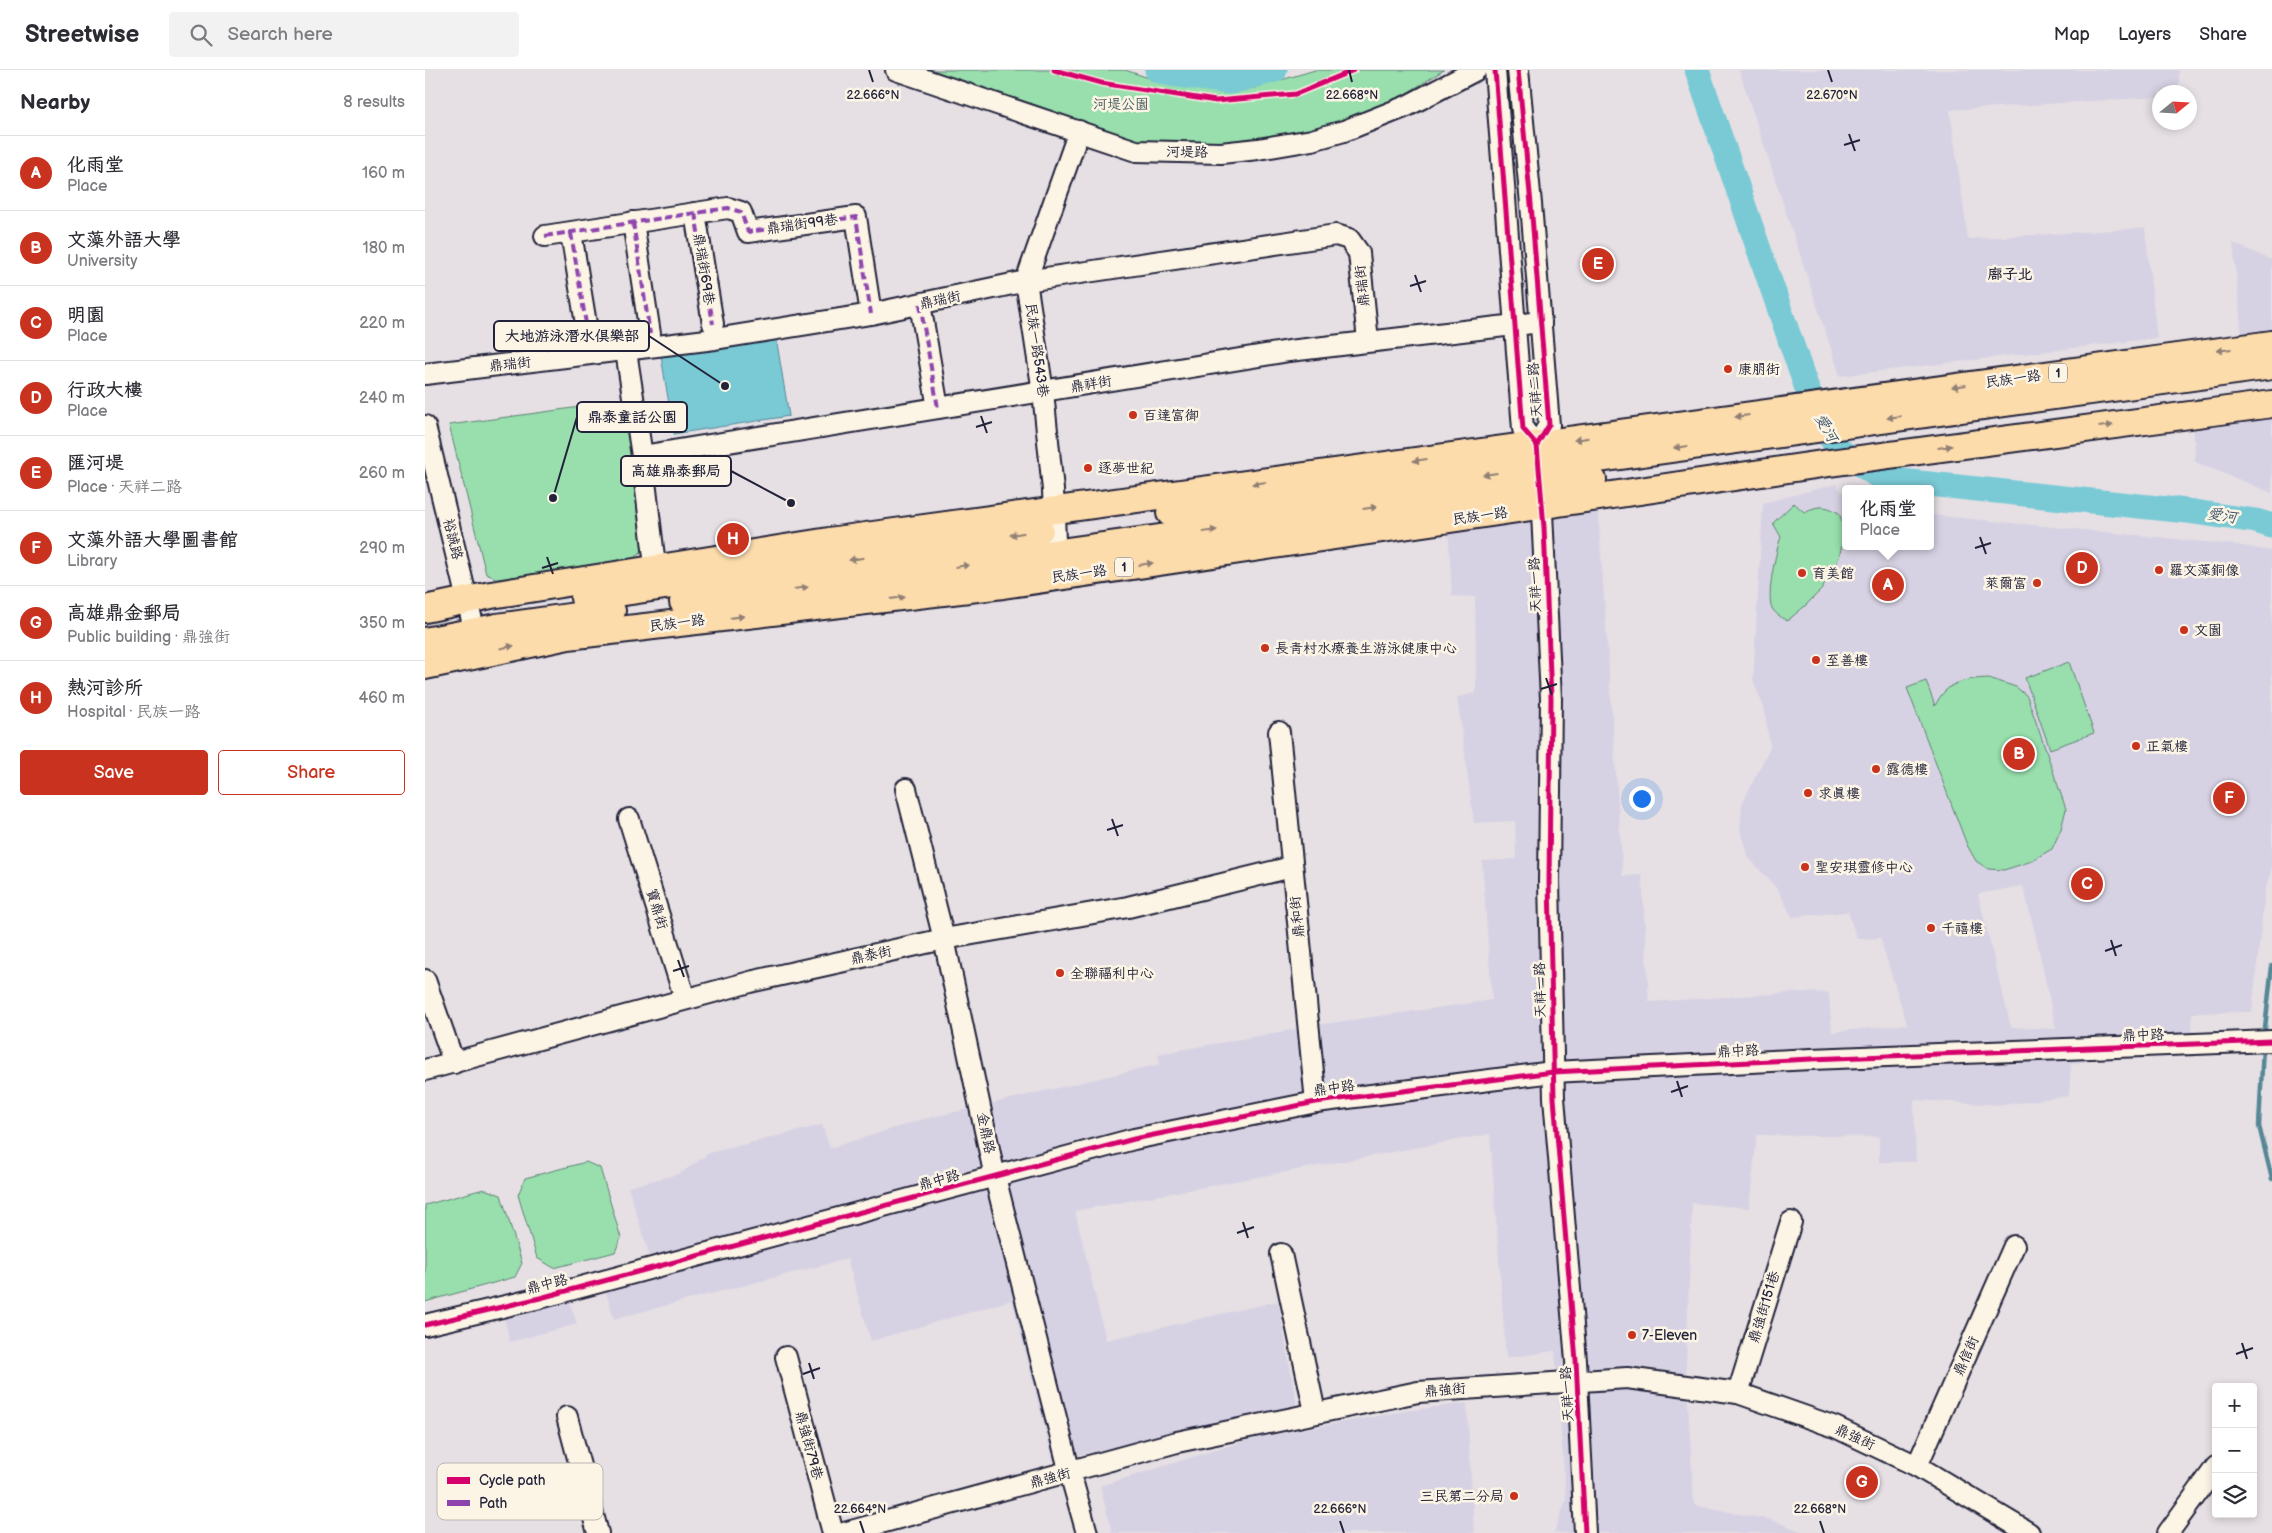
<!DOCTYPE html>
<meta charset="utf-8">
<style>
body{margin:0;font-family:"Balsamiq Sans","LXGW WenKai TC",sans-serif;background:#f2f2f3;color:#2b2b33}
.controls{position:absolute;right:15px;bottom:15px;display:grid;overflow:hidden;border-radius:5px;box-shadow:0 2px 8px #0003}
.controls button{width:45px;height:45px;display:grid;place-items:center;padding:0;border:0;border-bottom:1px solid #e1e1e2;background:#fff;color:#2b2b33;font:25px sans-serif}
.compass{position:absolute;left:1727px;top:15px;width:45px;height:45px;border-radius:50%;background:#fff;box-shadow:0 2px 8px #0003;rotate:72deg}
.you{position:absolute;left:1216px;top:728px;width:18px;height:18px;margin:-12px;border:4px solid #fff;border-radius:50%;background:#1a73e8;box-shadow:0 0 0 8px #1a73e833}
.badge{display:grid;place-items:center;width:32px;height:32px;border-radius:50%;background:#c8321e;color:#fff;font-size:16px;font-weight:700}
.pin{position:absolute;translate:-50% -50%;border:2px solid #fff;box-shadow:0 1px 5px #0006}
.popup{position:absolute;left:1417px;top:415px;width:92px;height:65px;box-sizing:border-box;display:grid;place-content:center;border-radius:5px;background:#fff;filter:drop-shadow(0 1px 4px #0005);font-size:16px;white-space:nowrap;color:#7c7c81}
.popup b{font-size:19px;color:#2b2b33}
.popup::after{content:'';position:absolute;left:50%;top:100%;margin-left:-10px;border:10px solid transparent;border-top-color:#fff}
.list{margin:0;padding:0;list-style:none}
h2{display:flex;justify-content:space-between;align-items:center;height:65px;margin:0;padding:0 20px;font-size:21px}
h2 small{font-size:16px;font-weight:400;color:#7c7c81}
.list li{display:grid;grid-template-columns:32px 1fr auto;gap:15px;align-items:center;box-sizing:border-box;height:75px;padding:0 20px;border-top:1px solid #e1e1e2}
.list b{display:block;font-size:19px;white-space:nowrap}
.list p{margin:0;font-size:16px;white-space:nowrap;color:#7c7c81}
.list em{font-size:16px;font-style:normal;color:#7c7c81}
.actions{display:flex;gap:10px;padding:15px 20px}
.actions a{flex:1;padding:11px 0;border:1px solid #c8321e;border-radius:5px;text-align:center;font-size:18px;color:#c8321e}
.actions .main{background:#c8321e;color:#fff}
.icon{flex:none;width:28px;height:28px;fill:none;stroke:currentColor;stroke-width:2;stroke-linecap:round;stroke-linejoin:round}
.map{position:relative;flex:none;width:1847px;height:1463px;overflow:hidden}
header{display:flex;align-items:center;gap:30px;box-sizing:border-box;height:70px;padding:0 25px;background:#fff;border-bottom:1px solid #e1e1e2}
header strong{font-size:24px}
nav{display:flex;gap:28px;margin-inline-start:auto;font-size:18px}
.search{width:350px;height:45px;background:#f2f2f3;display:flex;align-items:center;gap:12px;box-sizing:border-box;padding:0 18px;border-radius:5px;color:#7c7c81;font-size:19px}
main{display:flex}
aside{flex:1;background:#fff}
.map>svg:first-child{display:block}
.built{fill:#d7d2e3;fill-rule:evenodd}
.green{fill:#98dfad;stroke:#5d8074}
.water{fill:#7acad5;stroke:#578797}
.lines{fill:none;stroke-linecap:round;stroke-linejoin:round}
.stream{stroke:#578797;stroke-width:4.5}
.river{stroke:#7acad5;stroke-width:25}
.minor-casing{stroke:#22223b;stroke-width:24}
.major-casing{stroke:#22223b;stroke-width:30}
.minor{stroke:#fcf5e5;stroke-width:20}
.major{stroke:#fddcac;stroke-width:26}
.quiet{stroke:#8e44ad;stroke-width:4;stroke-dasharray:8 4;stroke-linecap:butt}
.cycleway-casing{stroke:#fcf5e5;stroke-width:8}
.cycleway{stroke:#d6006c;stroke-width:5}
.oneway{fill:#907f74}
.ticks{fill:none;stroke:#22223b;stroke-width:2}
.poi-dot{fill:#c8321e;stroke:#fcf5e5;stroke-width:2}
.labels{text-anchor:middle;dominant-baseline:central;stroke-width:5;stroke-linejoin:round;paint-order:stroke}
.shield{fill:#fcf5e5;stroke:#63616e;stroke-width:1}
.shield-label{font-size:12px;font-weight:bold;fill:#22223b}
.park-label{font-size:14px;fill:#455b5d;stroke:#fcf5e5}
.street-label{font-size:14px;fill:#22223b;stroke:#fcf5e5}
.poi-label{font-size:14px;fill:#22223b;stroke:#fcf5e5;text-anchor:start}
.neighbourhood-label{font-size:15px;font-weight:bold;fill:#22223b;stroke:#fcf5e5}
.water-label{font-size:15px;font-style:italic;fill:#3c5469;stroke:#fcf5e5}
.key{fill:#fcf5e5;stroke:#bbb6b2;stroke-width:1}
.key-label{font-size:14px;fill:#22223b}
.ticks-label{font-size:12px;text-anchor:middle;fill:#22223b;stroke:#fcf5e5;stroke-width:5;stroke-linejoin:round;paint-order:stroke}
.leader{fill:none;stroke:#22223b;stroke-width:2}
.callout-dot{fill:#22223b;stroke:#fcf5e5;stroke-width:2}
.callout{fill:#fcf5e5;stroke:#22223b;stroke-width:2}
.callout-label{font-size:15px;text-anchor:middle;font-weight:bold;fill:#22223b}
</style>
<header>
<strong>Streetwise</strong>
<div class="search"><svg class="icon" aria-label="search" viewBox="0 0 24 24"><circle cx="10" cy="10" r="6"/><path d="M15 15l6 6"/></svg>Search here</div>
<nav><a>Map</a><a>Layers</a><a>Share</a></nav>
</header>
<main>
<aside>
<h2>Nearby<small>8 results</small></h2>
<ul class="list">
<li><span class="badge">A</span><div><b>化雨堂</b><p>Place</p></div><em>160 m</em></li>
<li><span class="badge">B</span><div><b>文藻外語大學</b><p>University</p></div><em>180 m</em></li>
<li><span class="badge">C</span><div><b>明園</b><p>Place</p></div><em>220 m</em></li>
<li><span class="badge">D</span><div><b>行政大樓</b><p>Place</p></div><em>240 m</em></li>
<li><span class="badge">E</span><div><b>匯河堤</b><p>Place · 天祥二路</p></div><em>260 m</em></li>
<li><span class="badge">F</span><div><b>文藻外語大學圖書館</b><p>Library</p></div><em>290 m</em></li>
<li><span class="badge">G</span><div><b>高雄鼎金郵局</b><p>Public building · 鼎強街</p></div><em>350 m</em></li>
<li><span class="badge">H</span><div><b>熱河診所</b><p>Hospital · 民族一路</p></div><em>460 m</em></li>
</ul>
<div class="actions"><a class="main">Save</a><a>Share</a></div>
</aside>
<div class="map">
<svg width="1847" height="1463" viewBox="0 0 1847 1463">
<rect width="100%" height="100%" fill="#e6e0e4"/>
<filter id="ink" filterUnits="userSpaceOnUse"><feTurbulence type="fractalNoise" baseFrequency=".02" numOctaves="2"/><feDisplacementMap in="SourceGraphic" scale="10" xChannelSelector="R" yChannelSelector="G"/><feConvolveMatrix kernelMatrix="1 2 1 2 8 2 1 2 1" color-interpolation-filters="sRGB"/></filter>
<g filter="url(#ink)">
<g class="built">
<polygon points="1314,0 1754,0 1754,22 1734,22 1734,27 1525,40 1543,169 1720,158 1732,268 1415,306"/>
<polygon points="1808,173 1847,190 1847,265 1817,269"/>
<polygon points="1847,341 1847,423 1770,392 1768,351"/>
<path d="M1411,414L1420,426V476H1506V445L1812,475L1847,481V797L1840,821L1827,942L1767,943L1768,987L1749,985L1674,989L1646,994L1644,1026L1577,1035L1489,1030L1491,1092H1454V1067L1332,1065L1324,1138L1267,1133L1261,1298L1269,1435L1346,1450L1381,1463H1129L1141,1430L1130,1281L1081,1288L1065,1064L650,1141L681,1270L853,1231L872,1336L628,1391L587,1230L446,1271L422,1189L189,1249L180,1219L143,1227L152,1254L85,1272L74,1229L225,1187L203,1117L256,1103L284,1083L397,1055L405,1078L495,1050L735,994L733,984L898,954L1067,930L1057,791L1091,789L1090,751L1049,753L1032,627L1051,623L1050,527L1027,526L1023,457L1173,438L1198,806L1217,805L1224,932L1377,922L1404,923L1407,962L1482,954L1455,868L1432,869L1423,842L1367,847L1353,820L1323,787L1315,761L1317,734L1345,677L1339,638L1328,610L1338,433ZM1598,816L1611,867L1631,959L1586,957L1553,824Z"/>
<polygon points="1042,1333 1049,1463 687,1463 675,1416 829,1368 980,1341"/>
</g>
<g class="green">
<polygon points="493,0 700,0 742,14 829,18 890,0 1019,0 955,40 844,72 777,77 718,75"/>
<polygon points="199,331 219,475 216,482 207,490 73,509 61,504 24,355"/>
<path d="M1369,433L1379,442C1394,435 1400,435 1414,443L1420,460L1414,488L1397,519L1380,536L1362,551C1356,547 1350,544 1347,538C1341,526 1351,480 1356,467L1348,453Z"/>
<polygon points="1644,592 1669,663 1625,679 1600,608"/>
<path d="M1564,608L1591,617L1602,626L1641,739L1636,759L1627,779L1604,792L1579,800L1563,799L1551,791L1542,775L1482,618L1501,611L1510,636C1521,612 1538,609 1564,608Z"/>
<polygon points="161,1092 175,1098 196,1168 190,1182 129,1198 112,1188 93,1125 100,1108"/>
<polygon points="59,1119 76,1125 97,1193 90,1207 0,1232 0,1135"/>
</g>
<polygon class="water" points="351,267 364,346 249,364 236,286"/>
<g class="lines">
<g class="stream">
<polyline points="1839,967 1847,896"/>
<polyline points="1838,977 1834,1056 1847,1109"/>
</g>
<g class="river">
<polyline points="732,0 746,4 805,12 850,0"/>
<polyline points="1272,0 1380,313 1392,345 1413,379 1457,409 1762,441 1831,451 1847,456"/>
</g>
<defs>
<g id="minor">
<polyline points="471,0 711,81 796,83 833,79 887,70 919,61 982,36 1051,0"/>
<polyline points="1070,0 1098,359 1112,375"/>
<polyline points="1093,0 1106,134 1124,355 1112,375"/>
<polyline points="270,143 288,254"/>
<polyline points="208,152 225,264"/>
<polyline points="146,163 164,272"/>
<polyline points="120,166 303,138 316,142 323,162 431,147 446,244"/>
<polyline points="495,234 513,338"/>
<polyline points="201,281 217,386 232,512"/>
<polyline points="0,304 290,269 446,244 601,211 911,165 924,169 934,183 943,271"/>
<polyline points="0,356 53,575"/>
<polyline points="217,386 864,281 1116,252"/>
<polyline points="1116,422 1126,629 1124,812 1129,1028 1151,1291 1160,1463"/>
<polyline points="631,496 628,420 618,322 601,211 654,61"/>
<polyline points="854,662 891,1032"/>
<polyline points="481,719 519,869 570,1107 645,1403 662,1463"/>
<polyline points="204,749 260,929"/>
<polyline points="0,910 29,993"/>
<polyline points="0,1000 329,911 519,869 703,837 867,797"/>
<polyline points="856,1184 890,1342"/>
<polyline points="0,1255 115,1228 709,1069 891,1032 1128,1002 1386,989 1847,971"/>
<polyline points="361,1287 408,1463"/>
<polyline points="1313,1323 1366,1152"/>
<polyline points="142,1347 173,1463"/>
<polyline points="1492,1396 1589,1176"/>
<polyline points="419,1463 752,1372 993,1322 1202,1308 1313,1323 1410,1357 1492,1396 1604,1463"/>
<polyline points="1743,1463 1791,1397"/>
</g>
<g id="major">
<polyline points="745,443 1072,403 1847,296"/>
<polyline points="159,528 615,460"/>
<polyline points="258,532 410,514 954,437 1168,410"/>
<polyline points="0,539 66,525 404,471 1847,274"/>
<polyline points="0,571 72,557 187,541"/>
<polyline points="0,596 143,566 578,515 1397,394 1847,334"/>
</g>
</defs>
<use href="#minor" class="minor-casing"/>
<use href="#major" class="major-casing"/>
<use href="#minor" class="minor"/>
<use href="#major" class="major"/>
<g class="quiet">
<polyline points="270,143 288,254"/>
<polyline points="208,152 225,264"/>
<polyline points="146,163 164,272"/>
<polyline points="120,166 303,138 316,142 323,162 431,147 446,244"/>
<polyline points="495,234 513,338"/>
</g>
<defs>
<g id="cycleway">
<polyline points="629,0 676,13 791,31 871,24 929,0"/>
<polyline points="1070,0 1098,359 1112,375"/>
<polyline points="1093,0 1106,134 1124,355 1112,375"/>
<polyline points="1112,375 1119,457 1126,629 1124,812 1129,1028 1151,1291 1160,1463"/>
<polyline points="0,1255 115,1228 709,1069 891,1032 1128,1002 1386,989 1847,971"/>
</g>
</defs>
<use href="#cycleway" class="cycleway-casing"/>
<use href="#cycleway" class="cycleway"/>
</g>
<defs><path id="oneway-solid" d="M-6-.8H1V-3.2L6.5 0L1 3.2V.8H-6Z" transform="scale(1.25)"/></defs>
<g class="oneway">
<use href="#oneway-solid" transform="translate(1799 280) rotate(173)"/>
<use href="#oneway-solid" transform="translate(1534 316) rotate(172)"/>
<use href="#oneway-solid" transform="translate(1317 346) rotate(172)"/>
<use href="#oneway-solid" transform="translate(1469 347) rotate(172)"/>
<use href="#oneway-solid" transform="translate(1681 356) rotate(-7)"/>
<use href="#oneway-solid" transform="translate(1156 369) rotate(171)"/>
<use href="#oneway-solid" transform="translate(1256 377) rotate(172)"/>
<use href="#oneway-solid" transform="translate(1520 377) rotate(-8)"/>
<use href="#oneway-solid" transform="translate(995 390) rotate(172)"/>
<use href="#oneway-solid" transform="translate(1065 404) rotate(173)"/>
<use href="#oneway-solid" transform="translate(834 413) rotate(172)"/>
<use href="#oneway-solid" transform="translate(945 438) rotate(-8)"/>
<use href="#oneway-solid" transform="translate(785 461) rotate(-8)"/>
<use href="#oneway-solid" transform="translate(592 464) rotate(171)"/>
<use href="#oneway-solid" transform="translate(431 489) rotate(171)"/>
<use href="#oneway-solid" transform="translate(721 494) rotate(-8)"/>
<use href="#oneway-solid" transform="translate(537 496) rotate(-8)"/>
<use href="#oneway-solid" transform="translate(376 518) rotate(-7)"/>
<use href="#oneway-solid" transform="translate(473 528) rotate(-7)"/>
<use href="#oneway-solid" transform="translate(312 547) rotate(-7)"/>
<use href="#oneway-solid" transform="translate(82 577) rotate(-11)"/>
</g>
</g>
<path class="ticks" d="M444,0L448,12M924,0L927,12M1403,0L1407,12M1424,64L1430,81M1419,75L1435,70M990,205L996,222M985,216L1001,211M556,346L562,363M551,357L567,352M1555,467L1561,484M1550,478L1566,473M122,487L128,504M117,498L133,493M1121,608L1127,625M1116,619L1132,614M687,749L693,766M682,760L698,755M1686,870L1691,886M1680,881L1697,875M253,890L259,907M248,901L264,896M1252,1011L1257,1027M1246,1022L1263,1016M818,1152L823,1168M812,1163L829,1157M1817,1273L1822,1289M1811,1284L1828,1278M384,1293L389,1309M378,1304L395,1298M435,1451L439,1463M915,1451L919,1463M1395,1451L1399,1463"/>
<g class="poi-dot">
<circle cx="1303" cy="299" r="5"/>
<circle cx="708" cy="345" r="5"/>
<circle cx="663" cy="398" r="5"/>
<circle cx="1734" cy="500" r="5"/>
<circle cx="1377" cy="503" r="5"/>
<circle cx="1612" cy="513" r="5"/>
<circle cx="1759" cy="560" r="5"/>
<circle cx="840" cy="578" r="5"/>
<circle cx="1391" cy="590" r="5"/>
<circle cx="1711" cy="676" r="5"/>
<circle cx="1451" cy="699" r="5"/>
<circle cx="1383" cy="723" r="5"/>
<circle cx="1380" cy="797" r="5"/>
<circle cx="1506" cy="858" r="5"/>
<circle cx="635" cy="903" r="5"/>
<circle cx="1207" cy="1265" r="5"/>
<circle cx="1089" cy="1426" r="5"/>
</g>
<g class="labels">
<g class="shield">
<rect x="1624" y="293.5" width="18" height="19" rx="4"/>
<rect x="690" y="487.5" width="18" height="19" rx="4"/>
</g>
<g class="shield-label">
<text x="1633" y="303">1</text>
<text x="699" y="497">1</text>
</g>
<g class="park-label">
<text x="696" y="34">河堤公園</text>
</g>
<g class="street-label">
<text transform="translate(762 82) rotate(1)">河堤路</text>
<text transform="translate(377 154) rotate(-8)">鼎瑞街99巷</text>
<text transform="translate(279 199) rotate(81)">鼎瑞街69巷</text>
<text transform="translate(937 216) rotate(-96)">鼎瑞街</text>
<text transform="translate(515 230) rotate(-12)">鼎瑞街</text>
<text transform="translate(612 280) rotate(82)">民族一路543巷</text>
<text transform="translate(85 294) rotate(-6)">鼎瑞街</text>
<text transform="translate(1588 309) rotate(-8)">民族一路</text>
<text transform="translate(666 314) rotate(-9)">鼎祥街</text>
<text transform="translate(1110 320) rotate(-94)">天祥二路</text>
<text transform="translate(1055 446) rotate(-8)">民族一路</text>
<text transform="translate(28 469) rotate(76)">裕誠路</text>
<text transform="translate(654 504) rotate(-8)">民族一路</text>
<text transform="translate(1110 515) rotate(-92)">天祥一路</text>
<text transform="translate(252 553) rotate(-7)">民族一路</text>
<text transform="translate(232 839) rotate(73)">寶鼎街</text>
<text transform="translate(872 847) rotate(-96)">鼎和街</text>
<text transform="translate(446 885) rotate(-12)">鼎泰街</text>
<text transform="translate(1115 920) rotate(-91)">天祥一路</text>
<text transform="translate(1718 965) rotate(-2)">鼎中路</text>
<text transform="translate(1313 981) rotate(-3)">鼎中路</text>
<text transform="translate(909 1018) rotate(-8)">鼎中路</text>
<text transform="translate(561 1063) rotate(79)">金鼎路</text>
<text transform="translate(514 1110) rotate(-15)">鼎中路</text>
<text transform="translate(122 1214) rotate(-14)">鼎中路</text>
<text transform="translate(1339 1237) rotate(-73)">鼎強街151巷</text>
<text transform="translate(1541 1286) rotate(-66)">鼎信街</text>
<text transform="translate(1020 1320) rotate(-5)">鼎強街</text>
<text transform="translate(1142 1324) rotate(-93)">天祥一路</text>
<text transform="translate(1430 1367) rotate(25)">鼎強街</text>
<text transform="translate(384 1375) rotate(75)">鼎強街79巷</text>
<text transform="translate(625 1408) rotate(-15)">鼎強街</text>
</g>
<g class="poi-label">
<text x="1313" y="299">康朋街</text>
<text x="718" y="345">百達富御</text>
<text x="673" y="398">逐夢世紀</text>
<text x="1744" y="500">羅文藻銅像</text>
<text x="1387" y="503">育美館</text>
<text x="1602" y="513" text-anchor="end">萊爾富</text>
<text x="1769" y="560">文園</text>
<text x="850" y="578">長青村水療養生游泳健康中心</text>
<text x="1401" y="590">至善樓</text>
<text x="1721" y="676">正氣樓</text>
<text x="1461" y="699">露德樓</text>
<text x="1393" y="723">求真樓</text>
<text x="1390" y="797">聖安琪靈修中心</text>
<text x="1516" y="858">千禧樓</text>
<text x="645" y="903">全聯福利中心</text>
<text x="1217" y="1265">7-Eleven</text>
<text x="1079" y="1426" text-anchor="end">三民第二分局</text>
</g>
<g class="neighbourhood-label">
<text x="1585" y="204">廍子北</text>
</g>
<g class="water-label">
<text transform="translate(1401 358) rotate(60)">愛河</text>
<text transform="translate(1797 446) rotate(8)">愛河</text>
</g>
</g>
<rect x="12" y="1393" width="166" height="57" rx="8" class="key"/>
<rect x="22" y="1407" width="23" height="7" fill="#d6006c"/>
<rect x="22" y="1430" width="23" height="6" fill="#8e44ad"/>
<g class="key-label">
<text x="54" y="1415">Cycle path</text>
<text x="54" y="1438">Path</text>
</g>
<g class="ticks-label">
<text x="448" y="29">22.666°N</text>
<text x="927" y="29">22.668°N</text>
<text x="1407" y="29">22.670°N</text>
<text x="435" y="1443">22.664°N</text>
<text x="915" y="1443">22.666°N</text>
<text x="1395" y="1443">22.668°N</text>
</g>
<path class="leader" d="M300 316L224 266M128 428L152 347M366 433L306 401"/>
<g class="callout-dot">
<circle cx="300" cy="316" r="5"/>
<circle cx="128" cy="428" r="5"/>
<circle cx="366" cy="433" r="5"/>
</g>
<g class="callout">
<rect x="69" y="251" width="155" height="30" rx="5"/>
<rect x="152" y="332" width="110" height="30" rx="5"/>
<rect x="196" y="386" width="110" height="30" rx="5"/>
</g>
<g class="callout-label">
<text x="147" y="271">大地游泳潛水俱樂部</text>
<text x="207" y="352">鼎泰童話公園</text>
<text x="251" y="406">高雄鼎泰郵局</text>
</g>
</svg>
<div class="controls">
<button>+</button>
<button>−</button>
<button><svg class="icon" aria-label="layers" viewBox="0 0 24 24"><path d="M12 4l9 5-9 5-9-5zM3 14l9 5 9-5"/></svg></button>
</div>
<svg class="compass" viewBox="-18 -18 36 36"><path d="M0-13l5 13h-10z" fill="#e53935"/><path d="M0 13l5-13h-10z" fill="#7c7c81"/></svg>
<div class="you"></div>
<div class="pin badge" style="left:1463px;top:515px">A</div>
<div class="popup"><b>化雨堂</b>Place</div>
<div class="pin badge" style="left:1594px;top:684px">B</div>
<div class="pin badge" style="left:1662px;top:814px">C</div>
<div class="pin badge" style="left:1657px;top:498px">D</div>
<div class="pin badge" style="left:1173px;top:194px">E</div>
<div class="pin badge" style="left:1804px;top:728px">F</div>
<div class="pin badge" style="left:1437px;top:1412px">G</div>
<div class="pin badge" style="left:308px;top:469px">H</div>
</div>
</main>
